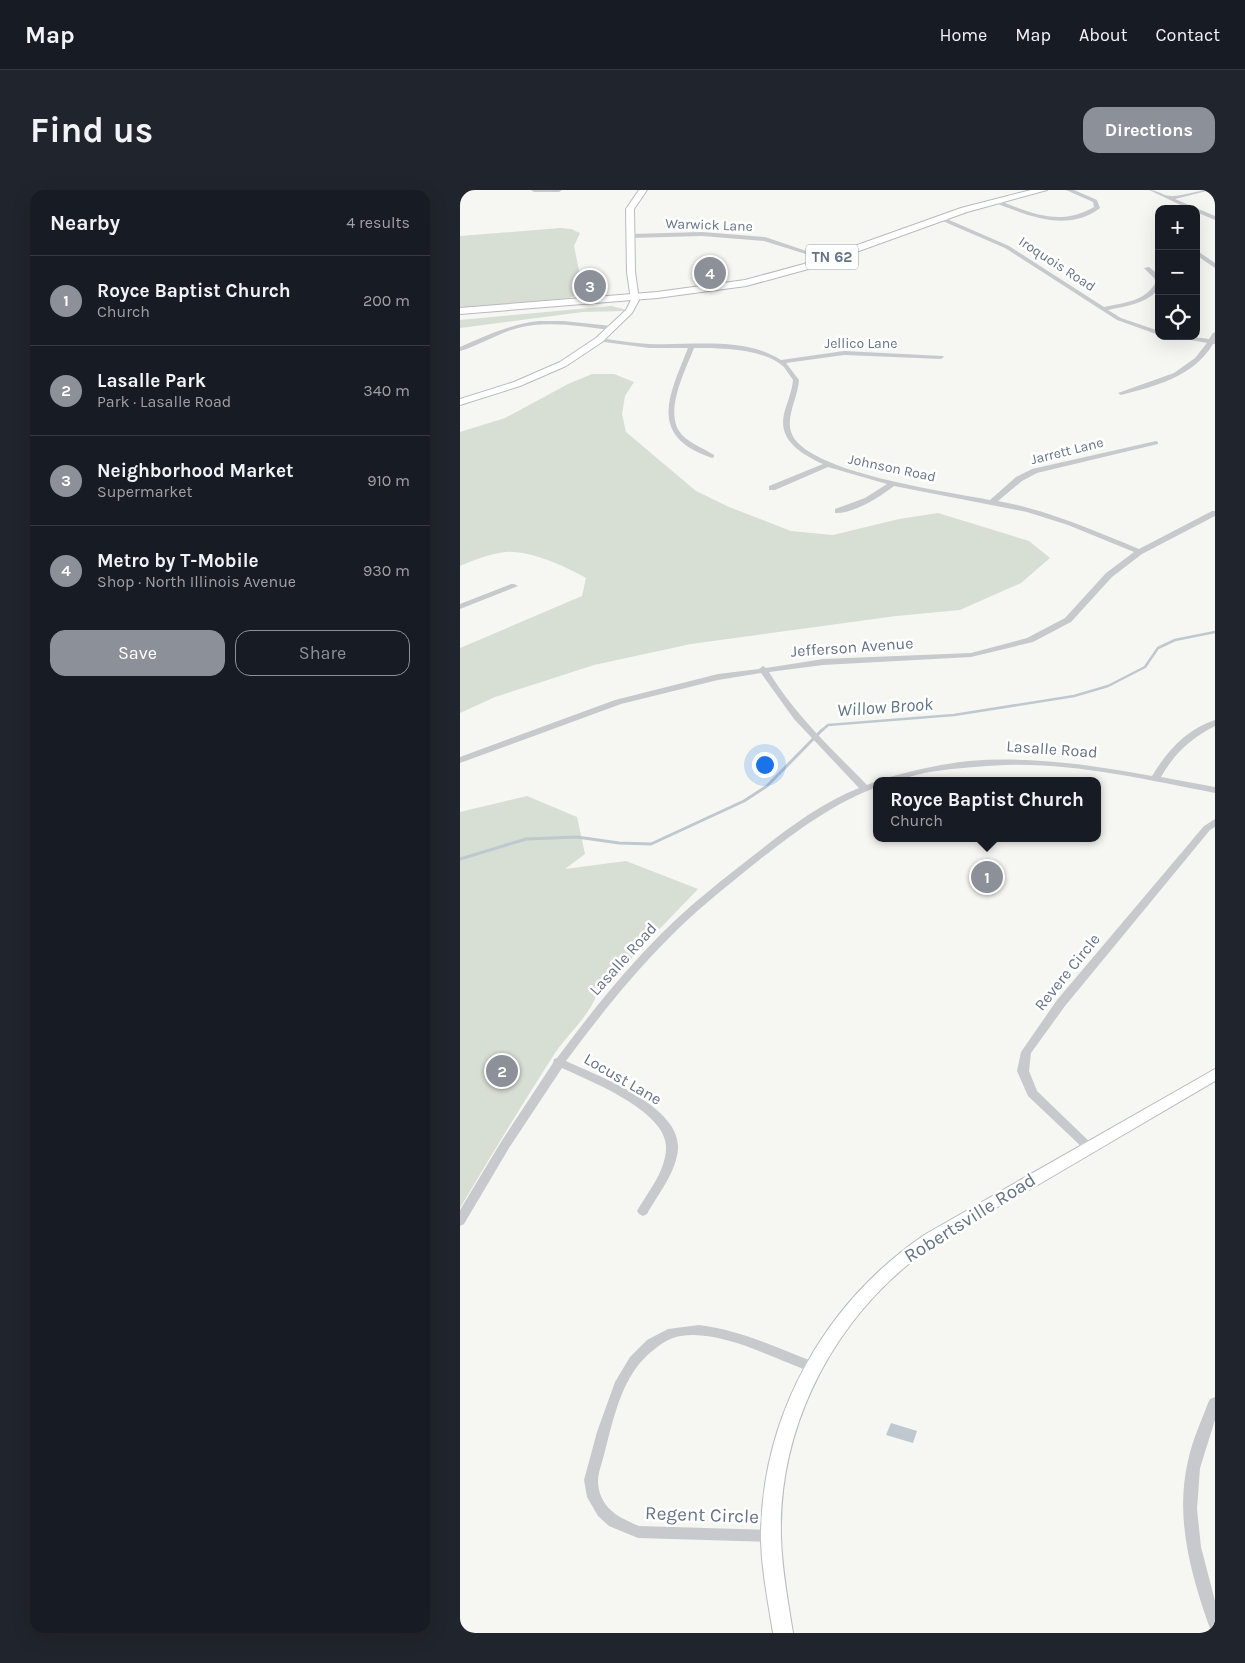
<!DOCTYPE html>
<meta charset="utf-8">
<style>
body{margin:0;font-family:Karla,sans-serif;background:#20242c;color:#f1f3f6}
.controls{position:absolute;right:15px;top:15px;display:grid;overflow:hidden;border-radius:10px;box-shadow:0 5px 20px #0002}
.controls button{width:45px;height:45px;display:grid;place-items:center;padding:0;border:0;border-bottom:1px solid #363941;background:#171b24;color:#f1f3f6;font:25px sans-serif}
.you{position:absolute;left:304px;top:574px;width:18px;height:18px;margin:-12px;border:4px solid #fff;border-radius:50%;background:#1a73e8;box-shadow:0 0 0 8px #1a73e833}
.badge{display:grid;place-items:center;width:32px;height:32px;border-radius:50%;background:#8c9099;color:#fff;font-size:16px;font-weight:700}
.pin{position:absolute;translate:-50% -50%;border:2px solid #fff;box-shadow:0 1px 5px #0006}
.popup{position:absolute;left:413px;top:587px;width:228px;height:65px;box-sizing:border-box;display:grid;place-content:center;border-radius:10px;background:#171b24;filter:drop-shadow(0 1px 4px #0005);font-size:16px;white-space:nowrap;color:#9ea1a6}
.popup b{font-size:19px;color:#f1f3f6}
.popup::after{content:'';position:absolute;left:50%;top:100%;margin-left:-10px;border:10px solid transparent;border-top-color:#171b24}
.list{margin:0;padding:0;list-style:none}
h2{display:flex;justify-content:space-between;align-items:center;height:65px;margin:0;padding:0 20px;font-size:21px}
h2 small{font-size:16px;font-weight:400;color:#9ea1a6}
.list li{display:grid;grid-template-columns:32px 1fr auto;gap:15px;align-items:center;box-sizing:border-box;height:90px;padding:0 20px;border-top:1px solid #363941}
.list b{display:block;font-size:19px;white-space:nowrap}
.list p{margin:0;font-size:16px;white-space:nowrap;color:#9ea1a6}
.list em{font-size:16px;font-style:normal;color:#9ea1a6}
.actions{display:flex;gap:10px;padding:15px 20px}
.actions a{flex:1;padding:11px 0;border:1px solid #8c9099;border-radius:15px;text-align:center;font-size:18px;color:#8c9099}
.actions .main{background:#8c9099;color:#fff}
.icon{flex:none;width:28px;height:28px;fill:none;stroke:currentColor;stroke-width:2;stroke-linecap:round;stroke-linejoin:round}
.map{position:relative;flex:none;width:755px;height:1443px;overflow:hidden;border-radius:15px}
header{display:flex;align-items:center;gap:30px;box-sizing:border-box;height:70px;padding:0 25px;background:#171b24;border-bottom:1px solid #363941}
header strong{font-size:24px}
nav{display:flex;gap:28px;margin-inline-start:auto;font-size:18px}
.intro{display:flex;align-items:center;justify-content:space-between;box-sizing:border-box;height:120px;padding:0 30px}
h1{margin:0;font-size:35px}
.button{padding:12px 22px;border-radius:15px;background:#8c9099;color:#fff;font-size:18px;font-weight:700}
main{display:flex;gap:30px;padding:0 30px}
aside{flex:1;background:#171b24;border-radius:15px;box-shadow:0 5px 20px #0002}
.map>svg:first-child{display:block}
.green{fill:#d7ded4}
.water{fill:#bfc8cf}
.lines{fill:none;stroke-linecap:round;stroke-linejoin:round}
.stream-far1{stroke:#bfc8cf;stroke-width:2.5}
.stream{stroke:#bfc8cf;stroke-width:3}
.secondary-casing{stroke:#b9bcc1;stroke-width:2}
.highway-casing{stroke:#b7b9bd;stroke-width:2}
.street{fill:#c7c9cd;fill-rule:evenodd}
.secondary{fill:#fff;fill-rule:evenodd}
.highway{fill:#fff;fill-rule:evenodd}
.labels{text-anchor:middle;dominant-baseline:central;stroke-width:5;stroke-linejoin:round;paint-order:stroke}
.far-street-label{font-size:14px;fill:#657385;stroke:#fff}
.shield{fill:#fff;stroke:#939daa;stroke-width:1}
.shield-label{font-size:15px;font-weight:bold;fill:#657385}
.street-label{font-size:16px;fill:#657385;stroke:#fff}
.water-label{font-size:18px;font-style:italic;fill:#607582;stroke:#fff}
.near-street-label{font-size:19px;fill:#657385;stroke:#fff}
</style>
<header>
<strong>Map</strong>
<nav><a>Home</a><a>Map</a><a>About</a><a>Contact</a></nav>
</header>
<div class="intro"><h1>Find us</h1><a class="button">Directions</a></div>
<main>
<aside>
<h2>Nearby<small>4 results</small></h2>
<ul class="list">
<li><span class="badge">1</span><div><b>Royce Baptist Church</b><p>Church</p></div><em>200 m</em></li>
<li><span class="badge">2</span><div><b>Lasalle Park</b><p>Park · Lasalle Road</p></div><em>340 m</em></li>
<li><span class="badge">3</span><div><b>Neighborhood Market</b><p>Supermarket</p></div><em>910 m</em></li>
<li><span class="badge">4</span><div><b>Metro by T-Mobile</b><p>Shop · North Illinois Avenue</p></div><em>930 m</em></li>
</ul>
<div class="actions"><a class="main">Save</a><a>Share</a></div>
</aside>
<div class="map">
<svg width="755" height="1443" viewBox="0 0 755 1443">
<rect width="100%" height="100%" fill="#f6f7f3"/>
<g class="green">
<polygon points="100,38 111,39 120,43 114,56 120,85 115,106 109,108 0,118 0,46"/>
<polygon points="151,116 164,119 165,121 123,122 0,138 0,130"/>
<path d="M132,184H154L174,192L165,206L162,224L166,242L236,301L269,317L331,341L373,345L439,329L478,323L569,351L590,368L561,393L500,420L436,426L231,454L134,475L35,507L0,523V458L122,406L126,388C108,377 67,359 45,362C29,364 14,370 0,376V242L45,228L108,194Z"/>
<path d="M67,606L117,627L125,664L105,679L166,671L238,699L137,804C129,826 109,843 95,863C62,914 31,966 0,1018V622Z"/>
</g>
<polygon class="water" points="431,1233 457,1241 453,1253 426,1245"/>
<g class="lines">
<polyline class="stream-far1" points="360,542 368,535 494,525 614,506 648,496 685,477 698,458 715,450 755,442"/>
<polyline class="stream" points="0,669 66,649 117,647 159,653 191,654 284,611 307,596 362,540"/>
<defs>
<g id="secondary">
<polygon points="179,0 187,0 174,19 175,82 179,110 172,123 142,152 106,176 60,196 0,215 0,209 54,192 100,172 136,148 166,120 171,110 167,82 166,19"/>
<path d="M755,879V891C695,926 636,961 576,996C531,1021 484,1044 445,1077C366,1144 318,1244 321,1348C322,1380 328,1411 333,1443H313C308,1411 301,1378 301,1345C302,1224 365,1113 464,1045Z"/>
</g>
<polygon id="highway" points="571,0 587,0 507,22 352,78 286,96 197,108 0,124 0,118 197,102 285,90 344,74 501,18"/>
</defs>
<use href="#secondary" class="secondary-casing"/>
<use href="#highway" class="highway-casing"/>
<g class="street">
<polygon points="71,0 102,0 99,2 74,2"/>
<path d="M606,0H614L637,10L640,18C615,38 582,31 554,20C547,17 539,15 532,11L537,10C571,23 600,37 634,17L633,12Z"/>
<path d="M689,0C698,0 705,7 713,6C726,5 738,0 751,0L715,9L755,26V30L736,22V19H729Z"/>
<path d="M480,26L549,56L644,117C664,113 686,111 696,92L694,88L684,78L689,77L699,85L697,101C684,114 666,116 648,120L661,128L699,141V145L657,130L545,58L478,29L477,28Z"/>
<polygon points="242,42 305,47 370,69 365,70 304,51 242,46 170,48 167,46 170,44"/>
<polygon points="736,60 755,73 755,78 736,65"/>
<path d="M79,131H103L152,136L155,138L152,140C121,137 89,130 58,138C38,143 20,155 0,161V157C26,146 50,134 79,131Z"/>
<path d="M755,142V154H753C733,187 696,196 661,205L658,203L714,183L735,168L747,153L709,146H727L749,149L753,143Z"/>
<path d="M139,148C156,150 172,153 189,154C231,156 283,146 321,170L384,161L483,166L484,167L481,169L384,165L326,173L339,190C338,207 326,226 331,242C344,283 491,302 530,310L556,287L572,279L696,251L698,252V254L577,283L562,291L538,311C587,320 633,340 679,359L752,321H755V326L682,364L652,387L611,432L573,452L511,467L363,475L309,482C335,525 372,559 407,595L417,591V597C372,614 335,642 298,671C267,696 236,720 209,748C171,786 138,828 106,871C138,886 221,916 218,959C216,983 198,1004 187,1024L183,1026L179,1024L177,1021C188,1002 205,982 206,959C209,922 130,891 102,878L49,958L4,1034L0,1036V1020L41,952L93,873L94,869L97,868C129,825 163,782 202,743C230,715 262,690 294,665C327,639 361,613 399,598L334,529L301,483L258,490L161,514L0,573V567L155,510L258,484L299,479L303,476L306,478L363,469L511,463L567,448L605,428L646,383L674,362L608,335L567,322L434,296C420,307 393,324 375,323V319L405,308L427,294L368,277L315,300H309V296L363,274C342,264 318,251 324,224C327,212 332,202 333,190C330,186 327,181 324,177C303,158 261,158 234,158C226,179 205,219 219,241C226,252 243,258 254,265V267L252,268C187,246 209,206 228,158H189L137,151L136,150Z"/>
<polygon points="51,394 54,394 58,396 0,419 0,414"/>
<path d="M755,530V536C731,548 714,564 701,587L755,597V603C687,590 616,573 546,575C521,576 496,578 470,582C452,585 441,591 422,591L423,589C451,581 480,574 509,571C571,566 632,575 692,586C707,561 727,539 755,530Z"/>
<polygon points="755,629 755,637 750,640 605,816 571,863 569,881 577,901 635,957 633,960 629,961 625,960 568,906 557,881 561,862 597,810 744,636"/>
<path d="M239,1135C280,1140 318,1158 357,1173L358,1177L357,1181L352,1182C314,1169 253,1135 213,1148C200,1153 189,1163 180,1173C159,1198 152,1235 144,1265C142,1273 138,1283 138,1291C138,1295 139,1302 141,1306C148,1323 163,1329 179,1336L311,1340L316,1341L318,1346L316,1351L311,1352L178,1348L149,1336L138,1326L127,1307L124,1290L137,1242L155,1192L170,1167L187,1150L208,1139Z"/>
<path d="M755,1207V1230L740,1278L737,1319L741,1357L755,1411V1440L750,1438L748,1433C730,1381 715,1326 728,1271C732,1251 741,1232 748,1213L750,1209Z"/>
</g>
<use href="#secondary" class="secondary"/>
<use href="#highway" class="highway"/>
</g>
<g class="labels">
<g class="far-street-label">
<text transform="translate(249 35) rotate(2)">Warwick Lane</text>
<text transform="translate(597 74) rotate(33)">Iroquois Road</text>
<text x="401" y="153">Jellico Lane</text>
<text transform="translate(607 261) rotate(-14)">Jarrett Lane</text>
<text transform="translate(432 278) rotate(12)">Johnson Road</text>
</g>
<rect class="shield" x="346" y="54.5" width="52" height="25" rx="4"/>
<g class="shield-label">
<text x="372" y="67">TN 62</text>
</g>
<g class="street-label">
<text transform="translate(392 457) rotate(-4)">Jefferson Avenue</text>
<text transform="translate(592 559) rotate(4)">Lasalle Road</text>
<text transform="translate(163 769) rotate(-48)">Lasalle Road</text>
<text transform="translate(607 782) rotate(-51)">Revere Circle</text>
<text transform="translate(163 889) rotate(30)">Locust Lane</text>
</g>
<g class="water-label">
<text transform="translate(425 517) rotate(-4)">Willow Brook</text>
</g>
<g class="near-street-label">
<text transform="translate(510 1028) rotate(-32)">Robertsville Road</text>
<text transform="translate(242 1325) rotate(2)">Regent Circle</text>
</g>
</g>
</svg>
<div class="controls">
<button>+</button>
<button>−</button>
<button><svg class="icon" aria-label="locate" viewBox="0 0 24 24"><circle cx="12" cy="12" r="6"/><path d="M12 2v4M12 18v4M2 12h4M18 12h4"/></svg></button>
</div>
<div class="you"></div>
<div class="pin badge" style="left:527px;top:687px">1</div>
<div class="popup"><b>Royce Baptist Church</b>Church</div>
<div class="pin badge" style="left:42px;top:881px">2</div>
<div class="pin badge" style="left:130px;top:96px">3</div>
<div class="pin badge" style="left:250px;top:83px">4</div>
</div>
</main>
